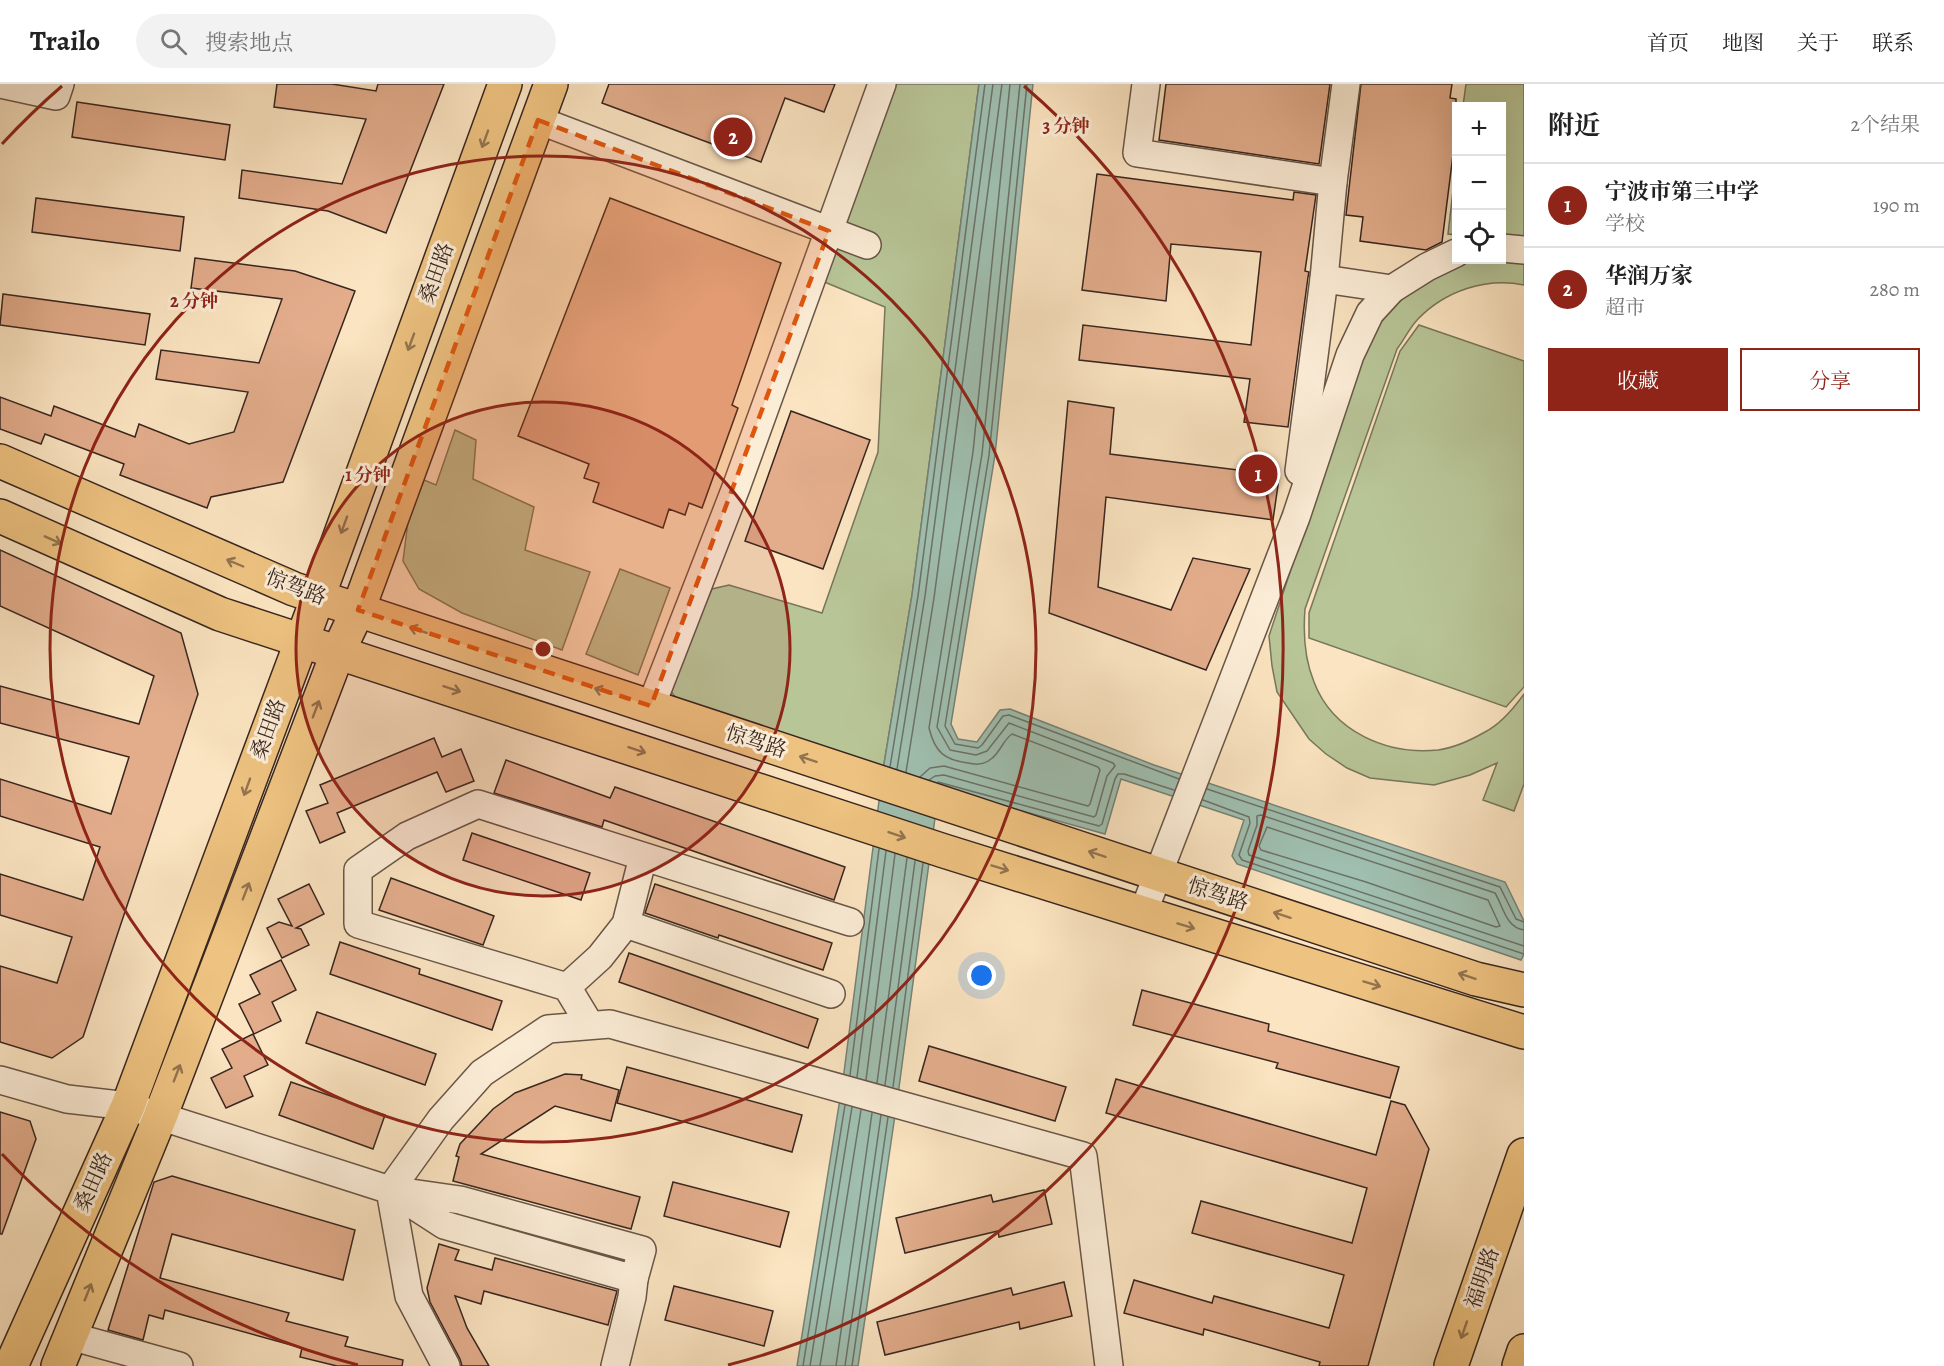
<!DOCTYPE html>
<html lang="zh">
<meta charset="utf-8">
<style>
body{margin:0;font-family:Alegreya,"Noto Serif SC",serif;background:#f2f2f2;color:#222}
.controls{position:absolute;right:18px;top:18px;display:grid;overflow:hidden;border-radius:0px;box-shadow:0 6px 24px #0002}
.controls button{width:54px;height:54px;display:grid;place-items:center;padding:0;border:0;border-bottom:2px solid #e0e0e0;background:#fff;color:#222;font:30px sans-serif}
.you{position:absolute;left:982px;top:892px;width:21px;height:21px;margin:-15px;border:4px solid #fff;border-radius:50%;background:#1a73e8;box-shadow:0 0 0 9px #1a73e833}
.badge{display:grid;place-items:center;width:39px;height:39px;border-radius:50%;background:#8f2418;color:#fff;font-size:20px;font-weight:700}
.pin{position:absolute;translate:-50% -50%;border:3px solid #fff;box-shadow:0 2px 6px #0006}
.list{margin:0;padding:0;list-style:none}
h2{display:flex;justify-content:space-between;align-items:center;height:78px;margin:0;padding:0 24px;font-size:26px}
h2 small{font-size:20px;font-weight:400;color:#767676}
.list li{display:grid;grid-template-columns:39px 1fr auto;gap:18px;align-items:center;box-sizing:border-box;height:84px;padding:0 24px;border-top:2px solid #e0e0e0}
.list b{display:block;font-size:22px;white-space:nowrap}
.list p{margin:0;font-size:20px;white-space:nowrap;color:#767676}
.list em{font-size:20px;font-style:normal;color:#767676}
.actions{display:flex;gap:12px;padding:18px 24px}
.actions a{flex:1;padding:14px 0;border:2px solid #8f2418;border-radius:0px;text-align:center;font-size:21px;color:#8f2418}
.actions .main{background:#8f2418;color:#fff}
.icon{flex:none;width:33px;height:33px;fill:none;stroke:currentColor;stroke-width:2;stroke-linecap:round;stroke-linejoin:round}
.map{position:relative;flex:none;width:1524px;height:1282px;overflow:hidden}
header{display:flex;align-items:center;gap:36px;box-sizing:border-box;height:84px;padding:0 30px;background:#fff;border-bottom:2px solid #e0e0e0}
header strong{font-size:28px}
nav{display:flex;gap:33px;margin-inline-start:auto;font-size:21px}
.search{width:420px;height:54px;background:#f2f2f2;display:flex;align-items:center;gap:15px;box-sizing:border-box;padding:0 21px;border-radius:33px;color:#767676;font-size:22px}
main{display:flex}
aside{flex:1;background:#fff}
.map>svg:first-child{display:block}
.green{fill:#b8c597;stroke:#78765b;stroke-width:1.5}
.water{fill:#9fbfb0;stroke:#768276;stroke-width:1.5}
.lines{fill:none;stroke-linecap:round;stroke-linejoin:round}
.shore{stroke:#6c7268;stroke-width:1.5}
.building{fill:#e3ad8c;stroke:#38261f;stroke-width:1.5}
.minor-casing{stroke:#695648;stroke-width:30}
.major-casing{stroke:#38261f;stroke-width:36}
.minor{stroke:#fcedd7;stroke-width:27}
.major{stroke:#eec280;stroke-width:33}
.oneway{stroke:#937450}
.marked{fill:#df560d;fill-opacity:0.2;stroke:#df560d;stroke-width:4.5;stroke-dasharray:12 8;stroke-linejoin:round}
.ring{fill:none;stroke:#8f2418;stroke-width:3}
.labels{text-anchor:middle;dominant-baseline:central;stroke-width:6;stroke-linejoin:round;paint-order:stroke}
.street-label{font-size:21px;fill:#38261f;stroke:#fcedd7}
.centre{fill:#8f2418;stroke:#fcedd7;stroke-width:3}
.ring-label{font-size:18px;text-anchor:middle;font-weight:bold;fill:#8f2418;stroke:#fcedd7;stroke-width:6;stroke-linejoin:round;paint-order:stroke}
</style>
<header>
<strong>Trailo</strong>
<div class="search"><svg class="icon" aria-label="search" viewBox="0 0 24 24"><circle cx="10" cy="10" r="6"/><path d="M15 15l6 6"/></svg>搜索地点</div>
<nav><a>首页</a><a>地图</a><a>关于</a><a>联系</a></nav>
</header>
<main>
<div class="map">
<svg width="1524" height="1282" viewBox="0 0 1524 1282">
<rect width="100%" height="100%" fill="#fbe4c1"/>
<filter id="stains"><feTurbulence type="fractalNoise" baseFrequency=".00333" numOctaves="4"/><feColorMatrix values="0 0 0 0 .2 0 0 0 0 .09 0 0 0 0 .02 0 0 0 .5 -.17"/></filter>
<radialGradient id="worn" r=".72"><stop offset=".6" stop-color="#630" stop-opacity="0"/><stop offset="1" stop-color="#630" stop-opacity=".3"/></radialGradient>
<g class="green">
<polygon points="896,0 979,0 912,511 883,686 687,627 668,604 712,505 729,501 822,529 878,368 885,223 822,197"/>
<polygon points="1466,0 1524,0 1524,158 1502,156 1502,22 1463,22"/>
<polygon points="1456,81 1456,151 1448,150"/>
<path d="M1524,172V201C1486,193 1445,207 1418,235C1410,243 1404,256 1397,265L1305,525C1303,550 1304,574 1314,598C1333,648 1387,671 1438,666C1454,664 1471,656 1485,648C1501,640 1514,624 1524,610V700L1514,727L1483,716L1497,679L1470,691L1434,701L1370,694L1347,684L1326,670L1309,655L1277,608L1272,582L1269,552L1367,254L1392,220L1460,176H1502Z"/>
<polygon points="1419,241 1524,277 1524,603 1506,623 1309,554 1309,529 1400,267"/>
<polygon points="455,346 476,356 473,395 534,423 525,466 590,488 562,566 462,529 419,505 403,477 408,437 424,396 436,401"/>
<polygon points="620,485 670,504 638,591 586,570"/>
</g>
<polygon class="water" points="979,0 1033,0 995,371 951,640 958,655 977,658 1000,626 1010,625 1154,681 1505,798 1524,837 1524,870 1521,876 1237,780 1232,772 1244,736 1121,695 1105,750 939,704 898,1011 858,1282 797,1282 843,996 883,686 912,511"/>
<g class="lines">
<g class="shore">
<polyline points="1027,0 989,371 945,642 955,660 978,664 982,661 1003,632 1009,631 1179,695"/>
<polyline points="890,683 918,512 985,0"/>
<polyline points="897,685 925,512 993,0"/>
<polyline points="906,688 934,514 1002,0"/>
<path d="M920,693L930,684L944,682L1088,722L1090,720L1100,686L1098,683L1012,650C1003,656 1000,669 991,675C984,681 976,681 968,679C944,676 935,668 929,644L973,368L1010,0"/>
<polyline points="929,696 935,692 944,691 1094,733 1096,731 1107,692 1115,682 1113,679 1009,639 987,667 976,671 950,666 937,643 982,370 1020,0"/>
<polyline points="938,698 1099,742 1102,740 1115,695 1118,690 1124,690 1174,706"/>
<polyline points="1207,705 1500,803 1516,835 1524,838"/>
<polyline points="1203,716 1249,733 1250,739 1239,771 1242,776 1524,870"/>
<polygon points="1267,743 1488,816 1500,842 1496,843 1366,798 1261,766 1259,762"/>
<path d="M1524,846C1506,844 1503,822 1495,809L1261,731L1257,732V741L1248,767L1249,771L1524,862"/>
<polyline points="850,991 879,765"/>
<polyline points="857,993 886,767"/>
<polyline points="866,996 895,770"/>
<polyline points="877,999 907,774"/>
<polyline points="885,1001 915,777"/>
<polyline points="893,1003 923,779"/>
<polyline points="803,1282 845,1021"/>
<polyline points="810,1282 852,1023"/>
<polyline points="820,1282 861,1026"/>
<polyline points="836,1282 872,1029"/>
<polyline points="845,1282 881,1031"/>
<polyline points="852,1282 888,1033"/>
</g>
</g>
<g class="building">
<polygon points="277,0 332,0 376,7 378,0 444,0 386,149 328,127 239,114 242,86 342,100 366,35 274,23"/>
<polygon points="609,0 835,0 824,28 785,14 761,78 602,19"/>
<polygon points="1166,0 1330,0 1319,80 1159,56"/>
<polygon points="1361,0 1452,0 1450,14 1456,15 1456,47 1442,158 1426,166 1360,157 1363,133 1346,131"/>
<polygon points="77,18 230,41 225,76 72,53"/>
<polygon points="1097,90 1293,116 1294,108 1316,111 1305,187 1309,188 1308,193 1288,343 1244,338 1250,295 1079,276 1083,241 1251,261 1261,168 1171,160 1166,217 1082,206"/>
<polygon points="36,114 184,133 180,167 32,148"/>
<polygon points="610,114 781,179 732,321 738,324 702,424 689,419 685,431 669,425 663,444 593,418 599,399 584,394 589,380 518,352"/>
<polygon points="195,174 295,187 355,207 283,398 211,413 207,424 120,391 124,380 45,350 41,360 0,345 0,313 51,332 54,322 135,353 139,340 189,360 234,348 248,308 156,295 161,266 259,279 282,215 191,204"/>
<polygon points="3,210 150,230 145,261 0,241"/>
<polygon points="1068,317 1114,324 1110,370 1246,387 1279,394 1273,436 1106,413 1098,503 1171,526 1193,474 1250,485 1206,586 1049,529"/>
<polygon points="791,327 870,356 823,485 745,457"/>
<polygon points="0,466 181,549 198,610 83,953 52,974 0,958 0,882 57,899 72,853 0,831 0,790 83,816 100,763 0,732 0,695 111,730 129,673 0,639 0,602 139,640 154,592 0,522"/>
<polygon points="434,654 442,673 461,665 474,697 446,708 437,688 337,729 345,748 320,759 306,727 328,719 320,701"/>
<polygon points="506,676 610,714 615,703 845,783 834,816 604,736 602,743 494,709"/>
<polygon points="472,749 590,789 581,816 463,776"/>
<polygon points="391,794 494,832 483,861 379,826"/>
<polygon points="309,800 324,830 296,844 301,845 309,861 282,874 267,844 279,838 292,842 278,815"/>
<polygon points="655,800 832,859 823,886 719,851 718,854 645,829"/>
<polygon points="340,858 420,885 419,890 502,917 492,946 330,890"/>
<polygon points="629,869 818,935 808,964 619,898"/>
<polygon points="281,876 296,906 272,918 281,937 254,950 239,920 260,910 250,891"/>
<polygon points="1142,906 1269,940 1268,947 1399,983 1390,1014 1276,984 1278,979 1133,941"/>
<polygon points="317,928 436,970 425,1001 306,959"/>
<polygon points="253,950 268,981 244,992 253,1012 226,1024 211,994 232,984 222,965"/>
<polygon points="929,962 1066,1003 1055,1037 919,997"/>
<polygon points="627,983 802,1031 792,1068 617,1019"/>
<polygon points="565,990 582,991 581,995 619,1006 611,1037 555,1022 481,1070 640,1113 631,1145 453,1097 459,1073 456,1072 460,1060 493,1025 515,1009"/>
<polygon points="1116,995 1376,1071 1391,1017 1405,1021 1429,1065 1368,1282 1319,1282 1320,1278 1204,1245 1203,1251 1124,1229 1134,1196 1212,1219 1214,1212 1329,1244 1344,1191 1192,1149 1201,1117 1352,1159 1367,1104 1106,1029"/>
<polygon points="291,998 385,1031 373,1065 279,1031"/>
<polygon points="0,1028 30,1037 36,1055 2,1150 0,1150"/>
<polygon points="172,1092 355,1146 343,1196 172,1150 160,1194 289,1229 286,1237 348,1253 345,1262 403,1276 402,1282 337,1282 300,1273 302,1264 165,1226 163,1235 149,1231 143,1256 108,1246 154,1098"/>
<polygon points="673,1098 789,1128 780,1163 664,1132"/>
<polygon points="1044,1106 1052,1140 999,1153 998,1147 905,1169 896,1134 991,1111 993,1118"/>
<polygon points="439,1160 459,1166 455,1176 492,1186 495,1174 617,1207 608,1241 484,1207 481,1220 455,1212 467,1244 489,1282 462,1282 460,1275 430,1218 427,1204"/>
<polygon points="1064,1198 1072,1232 1020,1245 1019,1238 885,1271 877,1238 1011,1204 1013,1211"/>
<polygon points="674,1202 773,1227 764,1262 665,1236"/>
</g>
<g class="lines">
<defs>
<g id="minor">
<polyline points="0,0 56,12 60,0"/>
<polyline points="1146,0 1137,69 1333,98"/>
<polyline points="538,36 867,161"/>
<polyline points="1502,164 1524,166"/>
<polyline points="1324,195 1392,205"/>
<polyline points="1299,387 1324,195 1333,98 1346,0"/>
<polyline points="651,622 737,401 882,0"/>
<polyline points="1143,829 1296,433 1350,271 1370,229 1392,205 1427,183 1456,169"/>
<polyline points="626,840 831,910"/>
<polyline points="567,903 600,873 626,840 643,773"/>
<polyline points="590,941 567,903 358,840 358,786 407,752 478,720 850,838"/>
<polyline points="0,996 67,1015 128,1022 390,1106 409,1212 446,1282"/>
<polyline points="390,1106 441,1035 482,989 548,945 610,940 1083,1072 1109,1282"/>
<polygon points="390,1106 460,1116 642,1166 634,1195 444,1141"/>
<polyline points="70,1252 179,1282"/>
<polyline points="615,1282 632,1213 634,1195"/>
</g>
<g id="major">
<polyline points="0,377 294,505 1476,895 1524,906"/>
<polyline points="0,432 220,530 944,767 1524,948"/>
<polyline points="11,1282 128,1022 311,532 505,0"/>
<polyline points="58,1282 160,1033 338,568 358,526 551,0"/>
<polyline points="1451,1282 1524,1071"/>
<polyline points="1519,1282 1524,1267"/>
</g>
</defs>
<use href="#minor" class="minor-casing"/>
<use href="#major" class="major-casing"/>
<use href="#minor" class="minor"/>
<use href="#major" class="major"/>
</g>
<defs><path id="oneway-shaft" d="M-6 0H5M1.5-3L5.5 0L1.5 3" fill="none" stroke-width="1.6" stroke-linecap="round" stroke-linejoin="round" transform="scale(1.5)"/></defs>
<g class="oneway">
<use href="#oneway-shaft" transform="translate(485 55) rotate(110)"/>
<use href="#oneway-shaft" transform="translate(411 258) rotate(110)"/>
<use href="#oneway-shaft" transform="translate(344 441) rotate(110)"/>
<use href="#oneway-shaft" transform="translate(53 456) rotate(24)"/>
<use href="#oneway-shaft" transform="translate(235 479) rotate(-157)"/>
<use href="#oneway-shaft" transform="translate(418 546) rotate(-162)"/>
<use href="#oneway-shaft" transform="translate(452 605) rotate(18)"/>
<use href="#oneway-shaft" transform="translate(603 607) rotate(-162)"/>
<use href="#oneway-shaft" transform="translate(316 625) rotate(-69)"/>
<use href="#oneway-shaft" transform="translate(637 666) rotate(18)"/>
<use href="#oneway-shaft" transform="translate(808 675) rotate(-162)"/>
<use href="#oneway-shaft" transform="translate(247 703) rotate(110)"/>
<use href="#oneway-shaft" transform="translate(897 751) rotate(19)"/>
<use href="#oneway-shaft" transform="translate(1097 770) rotate(-162)"/>
<use href="#oneway-shaft" transform="translate(1000 784) rotate(17)"/>
<use href="#oneway-shaft" transform="translate(246 807) rotate(-69)"/>
<use href="#oneway-shaft" transform="translate(1282 831) rotate(-162)"/>
<use href="#oneway-shaft" transform="translate(1186 842) rotate(17)"/>
<use href="#oneway-shaft" transform="translate(1467 892) rotate(-162)"/>
<use href="#oneway-shaft" transform="translate(1372 900) rotate(17)"/>
<use href="#oneway-shaft" transform="translate(177 989) rotate(-69)"/>
<use href="#oneway-shaft" transform="translate(88 1208) rotate(-68)"/>
<use href="#oneway-shaft" transform="translate(1464 1246) rotate(109)"/>
</g>
<path class="marked" d="M538,36L829,147L651,622L358,526Z"/>
<circle cx="543" cy="565" r="247" fill="#8f2418" fill-opacity=".12"/>
<g class="ring">
<circle cx="543" cy="565" r="247"/>
<circle cx="543" cy="565" r="493"/>
<path d="M358 1281A740 740 0 0 1 2 1070M2 60A740 740 0 0 1 62 2M1024 2A740 740 0 0 1 728 1281"/>
</g>
<g class="labels">
<g class="street-label">
<text transform="translate(436 189) rotate(-70)">桑田路</text>
<text transform="translate(296 503) rotate(21)">惊驾路</text>
<text transform="translate(268 645) rotate(-70)">桑田路</text>
<text transform="translate(756 657) rotate(18)">惊驾路</text>
<text transform="translate(1218 810) rotate(18)">惊驾路</text>
<text transform="translate(93 1098) rotate(-66)">桑田路</text>
<text transform="translate(1482 1194) rotate(-71)">福明路</text>
</g>
</g>
<circle cx="543" cy="565" r="9" class="centre"/>
<g class="ring-label">
<text x="1066" y="48">3 分钟</text>
<text x="194" y="223">2 分钟</text>
<text x="368" y="397">1 分钟</text>
</g>
<rect width="100%" height="100%" filter="url(#stains)"/>
<rect width="100%" height="100%" fill="url(#worn)"/>
</svg>
<div class="controls">
<button>+</button>
<button>−</button>
<button><svg class="icon" aria-label="locate" viewBox="0 0 24 24"><circle cx="12" cy="12" r="6"/><path d="M12 2v4M12 18v4M2 12h4M18 12h4"/></svg></button>
</div>
<div class="you"></div>
<div class="pin badge" style="left:1258px;top:390px">1</div>
<div class="pin badge" style="left:733px;top:53px">2</div>
</div>
<aside>
<h2>附近<small>2个结果</small></h2>
<ul class="list">
<li><span class="badge">1</span><div><b>宁波市第三中学</b><p>学校</p></div><em>190 m</em></li>
<li><span class="badge">2</span><div><b>华润万家</b><p>超市</p></div><em>280 m</em></li>
</ul>
<div class="actions"><a class="main">收藏</a><a>分享</a></div>
</aside>
</main>
